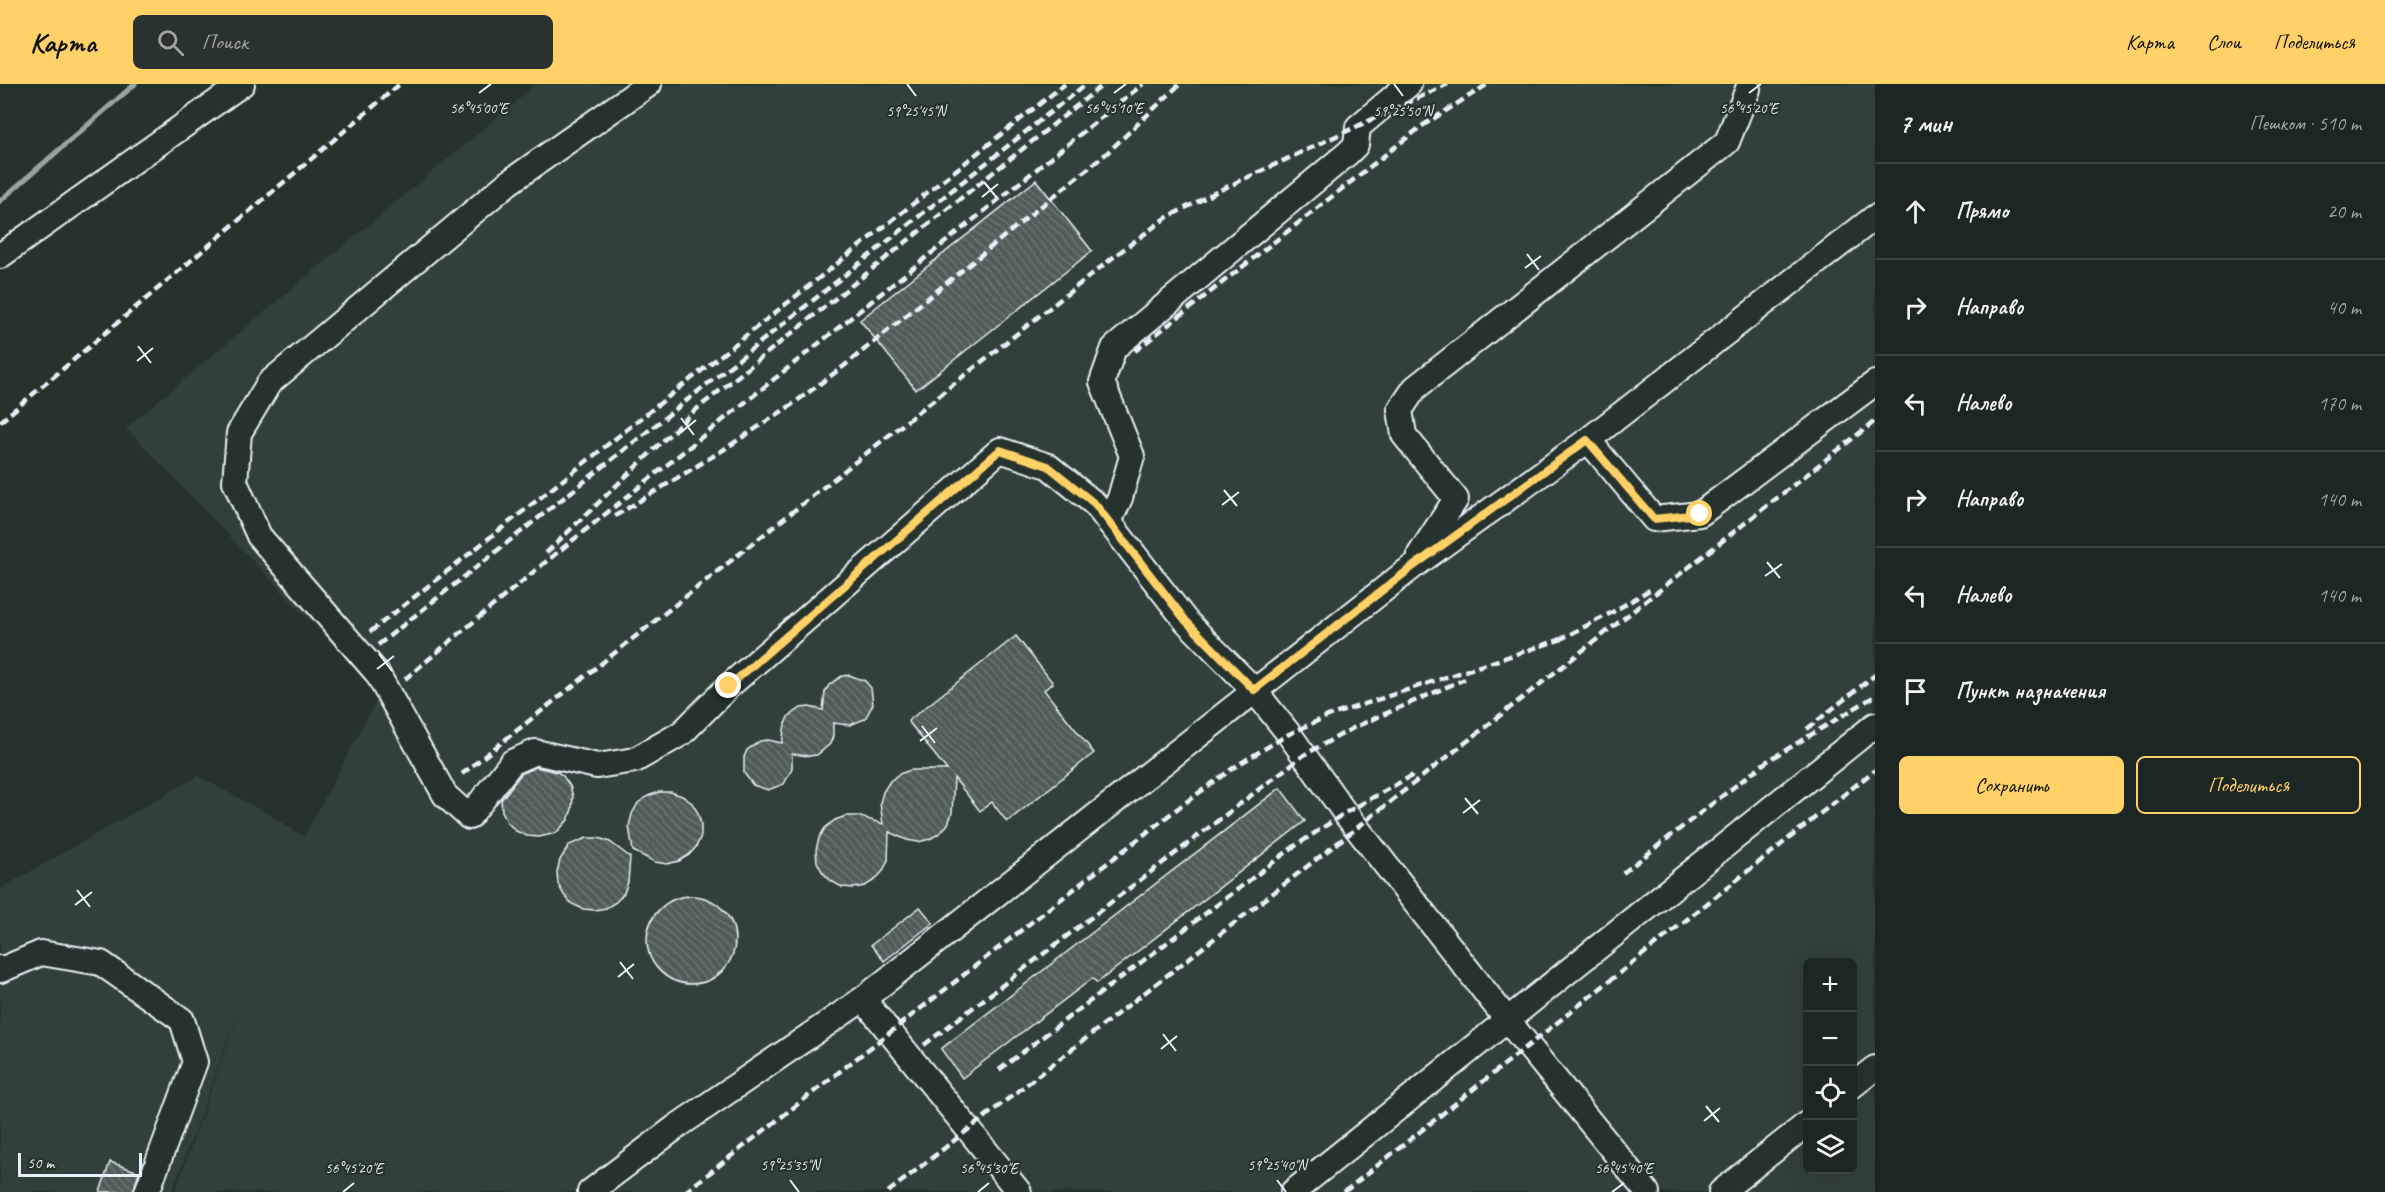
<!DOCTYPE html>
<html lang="ru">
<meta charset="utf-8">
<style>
body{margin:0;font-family:Caveat,sans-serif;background:#29322f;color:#f1f3f6}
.controls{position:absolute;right:18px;bottom:18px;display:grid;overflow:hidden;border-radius:9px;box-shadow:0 6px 24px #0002}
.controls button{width:54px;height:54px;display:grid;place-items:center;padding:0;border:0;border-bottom:2px solid #3a4340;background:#1c2622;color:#f1f3f6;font:30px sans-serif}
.scale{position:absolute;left:18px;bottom:15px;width:124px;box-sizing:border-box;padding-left:6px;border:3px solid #e8f1f8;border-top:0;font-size:16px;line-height:21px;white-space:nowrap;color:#e8f1f8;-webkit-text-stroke:4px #26332d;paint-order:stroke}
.stop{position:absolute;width:18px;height:18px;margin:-14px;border:4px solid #ffd166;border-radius:50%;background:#fff}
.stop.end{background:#ffd166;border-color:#fff;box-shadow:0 2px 6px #0008}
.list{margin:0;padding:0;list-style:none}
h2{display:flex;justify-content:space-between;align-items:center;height:78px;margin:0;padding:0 24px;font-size:26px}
h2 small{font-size:20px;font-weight:400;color:#a0a5a5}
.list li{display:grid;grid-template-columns:39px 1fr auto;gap:18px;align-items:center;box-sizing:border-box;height:96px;padding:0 24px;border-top:2px solid #3a4340}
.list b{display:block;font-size:22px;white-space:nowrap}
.list em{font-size:20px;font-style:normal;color:#a0a5a5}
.actions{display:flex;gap:12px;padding:18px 24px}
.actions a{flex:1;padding:14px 0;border:2px solid #ffd166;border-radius:9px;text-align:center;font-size:21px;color:#ffd166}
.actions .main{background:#ffd166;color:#111}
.icon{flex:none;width:33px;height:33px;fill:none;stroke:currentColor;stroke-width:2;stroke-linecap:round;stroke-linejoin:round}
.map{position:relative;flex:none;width:1875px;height:1108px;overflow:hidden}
header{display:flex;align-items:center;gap:36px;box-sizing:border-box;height:84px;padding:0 30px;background:#ffd166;color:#111}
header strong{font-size:28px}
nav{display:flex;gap:33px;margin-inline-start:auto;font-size:21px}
.search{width:420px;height:54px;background:#29322f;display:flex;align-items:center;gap:15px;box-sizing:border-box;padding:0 21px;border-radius:9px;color:#a0a5a5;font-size:22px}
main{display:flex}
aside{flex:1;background:#1c2622}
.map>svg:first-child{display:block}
.built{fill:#333f3a;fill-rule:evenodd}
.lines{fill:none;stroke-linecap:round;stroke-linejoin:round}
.stream{stroke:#98a3a5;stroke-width:5}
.building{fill:url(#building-back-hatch);stroke:#e8f1f8;stroke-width:1.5}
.minor-casing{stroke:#e8f1f8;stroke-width:28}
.minor{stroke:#26332d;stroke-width:24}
.rail{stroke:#e8f1f8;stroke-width:4.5;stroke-dasharray:9 4.5;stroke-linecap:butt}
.route{stroke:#ffd166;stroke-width:8}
.ticks{fill:none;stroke:#e8f1f8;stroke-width:2}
.ticks-label{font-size:15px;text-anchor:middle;fill:#e8f1f8;stroke:#26332d;stroke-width:4.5;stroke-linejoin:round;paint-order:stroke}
</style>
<header>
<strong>Карта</strong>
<div class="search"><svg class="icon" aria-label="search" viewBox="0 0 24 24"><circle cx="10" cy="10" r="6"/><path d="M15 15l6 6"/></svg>Поиск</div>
<nav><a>Карта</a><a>Слои</a><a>Поделиться</a></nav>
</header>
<main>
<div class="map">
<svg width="1875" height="1108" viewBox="0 0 1875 1108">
<defs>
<pattern id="building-back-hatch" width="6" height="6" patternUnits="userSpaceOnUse" patternTransform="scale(1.5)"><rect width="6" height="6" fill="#505c59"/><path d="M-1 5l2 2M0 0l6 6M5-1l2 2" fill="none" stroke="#697472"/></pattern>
</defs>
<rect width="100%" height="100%" fill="#26332d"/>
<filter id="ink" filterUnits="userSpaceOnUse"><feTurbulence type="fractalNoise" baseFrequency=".0167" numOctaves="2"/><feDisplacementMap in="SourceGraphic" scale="12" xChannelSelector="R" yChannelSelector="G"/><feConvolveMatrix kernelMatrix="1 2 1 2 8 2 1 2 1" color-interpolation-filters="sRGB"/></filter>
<g filter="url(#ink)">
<path class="built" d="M537,0H1875V1108H175L249,900L172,1108H0V805L198,692L270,731L304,753L378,614L359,588L126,344ZM1808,878H1852V1086H1808Z"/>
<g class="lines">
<polyline class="stream" points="0,117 135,0"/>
</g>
<g class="building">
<polygon points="1036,96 1092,167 916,306 860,236"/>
<polygon points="1016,552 1053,599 1044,606 1094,669 1007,738 992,718 980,727 954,694 952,729 948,740 940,749 930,755 918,758 907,756 889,748 888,776 883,787 875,796 865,802 854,804 842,803 831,797 823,789 817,778 816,766 819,754 825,744 835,736 846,732 858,732 883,740 880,719 883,708 890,697 899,690 911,686 947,686 908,637"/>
<polygon points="849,591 865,597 871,604 873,620 865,635 850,641 833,639 833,652 830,660 817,671 809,672 792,670 792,685 784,700 768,706 753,701 744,689 744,673 747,666 760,657 768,656 782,659 785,640 788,633 801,624 809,623 823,626 825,608 829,601 842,592"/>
<polygon points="536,683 557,688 563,692 570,702 573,713 572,725 568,736 556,749 539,753 527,752 516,747 507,738 502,727 501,716 521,690"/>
<polygon points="1280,704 1305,737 1097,899 1093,894 962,994 941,965"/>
<polygon points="659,708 671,708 682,712 692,719 698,729 701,740 701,752 696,763 689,771 679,777 667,780 655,778 633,767 629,742 632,730 638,719 648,712"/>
<polygon points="587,754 599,754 610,758 630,773 628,798 624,809 616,818 606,824 595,826 583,825 572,820 564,811 558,800 557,788 560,776 569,761"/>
<circle cx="691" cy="856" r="44"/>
<polygon points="920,823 933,839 884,877 871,861"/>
<polygon points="110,1078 139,1088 133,1108 100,1108"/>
</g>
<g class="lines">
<defs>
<g id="minor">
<polyline points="649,0 508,99 269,299 239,349 235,398 259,452 377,589 445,711 469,733 512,678 535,668 597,682 635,676 682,649 729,602 1000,366 1048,382 1095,420 1186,537 1254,606 1289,650 1345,729 1508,937 1647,1108"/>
<polyline points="0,172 242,0"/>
<polyline points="1588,356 1654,435 1700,430 1875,299"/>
<polyline points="1109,438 1120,414 1132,372 1102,298 1114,264 1348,69 1356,61 1358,43 1409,0"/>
<polyline points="1420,470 1456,415 1404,351 1400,326 1415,304 1727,58 1748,5"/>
<polyline points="0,884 1,886 41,869 101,879 182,936 195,978 147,1108"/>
<polyline points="863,915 1019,1108"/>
<polyline points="1852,1002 1875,984"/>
<polyline points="590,1108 676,1043 863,915 1411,484 1588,356 1875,133"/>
<polyline points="1293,1108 1875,641"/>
<polyline points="1721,1108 1808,1039"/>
</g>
</defs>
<use href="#minor" class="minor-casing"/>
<use href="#minor" class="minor"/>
<g class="rail">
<polyline points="1135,267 1422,42 1488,0"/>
<polyline points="0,338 400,0"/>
<polyline points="615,432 723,366 790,322 844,282 1107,69 1180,0"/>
<polyline points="546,469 693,328 1104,0"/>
<polyline points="370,548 1065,0"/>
<polyline points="1559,556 1611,529 1651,505"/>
<polyline points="378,561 1086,0"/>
<polyline points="405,595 543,480 1143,0"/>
<polyline points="1807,645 1875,591"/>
<polyline points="462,690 1120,168 1166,134 1216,108 1448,0"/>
<polyline points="1623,789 1766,678 1875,612"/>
<polyline points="924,961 1304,671 1355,643 1465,595"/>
<polyline points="999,986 1292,764 1345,729 1415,690"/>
<polyline points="685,1108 1182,721 1236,682 1289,650 1328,632 1565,554"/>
<polyline points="888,1108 1358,743 1875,337"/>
<polyline points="1344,1108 1875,686"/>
</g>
</g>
</g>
<g class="lines" filter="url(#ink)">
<polyline class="route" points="729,602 1000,366 1048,382 1095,420 1186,537 1254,606 1411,484 1587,356 1654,435 1700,430"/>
</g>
<path class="ticks" d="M907,0L916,12M1394,0L1403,12M479,9L491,0M1114,9L1126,0M1749,9L1761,0M984,98L997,114M982,113L998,100M1527,170L1539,186M1525,184L1541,172M138,262L151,279M137,277L153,264M681,334L694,351M680,349L696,336M1224,406L1237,422M1222,421L1239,408M1767,478L1780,494M1765,492L1782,480M379,570L392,587M377,585L394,572M922,642L935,659M920,657L937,644M1465,714L1478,730M1463,729L1480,716M77,806L90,823M75,821L92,808M620,878L633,895M618,893L634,880M1163,950L1176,967M1161,965L1177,952M1706,1022L1719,1038M1704,1037L1720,1024M790,1096L799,1108M1277,1096L1286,1108M343,1108L354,1099M978,1108L989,1099M1612,1108L1624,1099"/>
<g class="ticks-label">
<text x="479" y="29">56°45'00"E</text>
<text x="1114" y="29">56°45'10"E</text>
<text x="1749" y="29">56°45'20"E</text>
<text x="916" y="32">59°25'45"N</text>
<text x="1403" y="32">59°25'50"N</text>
<text x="790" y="1086">59°25'35"N</text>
<text x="1277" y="1086">59°25'40"N</text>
<text x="354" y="1089">56°45'20"E</text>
<text x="989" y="1089">56°45'30"E</text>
<text x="1624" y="1089">56°45'40"E</text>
</g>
</svg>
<div class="controls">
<button>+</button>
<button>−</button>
<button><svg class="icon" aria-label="locate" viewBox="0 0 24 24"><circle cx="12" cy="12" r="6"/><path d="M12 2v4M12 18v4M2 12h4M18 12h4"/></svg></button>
<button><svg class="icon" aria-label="layers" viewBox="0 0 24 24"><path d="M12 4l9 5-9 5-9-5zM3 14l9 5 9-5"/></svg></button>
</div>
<div class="scale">50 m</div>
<div class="stop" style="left:1700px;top:430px"></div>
<div class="stop end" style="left:729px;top:602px"></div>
</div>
<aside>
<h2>7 мин<small>Пешком · 510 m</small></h2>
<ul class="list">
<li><svg class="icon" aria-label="ahead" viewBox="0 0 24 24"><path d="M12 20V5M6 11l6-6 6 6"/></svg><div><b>Прямо</b></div><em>20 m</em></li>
<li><svg class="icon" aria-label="right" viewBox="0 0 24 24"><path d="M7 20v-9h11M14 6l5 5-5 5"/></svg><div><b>Направо</b></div><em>40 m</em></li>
<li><svg class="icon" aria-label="left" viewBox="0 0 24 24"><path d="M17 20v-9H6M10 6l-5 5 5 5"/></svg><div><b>Налево</b></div><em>170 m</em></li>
<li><svg class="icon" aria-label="right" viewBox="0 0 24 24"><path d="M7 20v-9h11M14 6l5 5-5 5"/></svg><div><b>Направо</b></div><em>140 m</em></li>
<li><svg class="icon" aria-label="left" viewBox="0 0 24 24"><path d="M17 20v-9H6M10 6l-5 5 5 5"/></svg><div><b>Налево</b></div><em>140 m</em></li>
<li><svg class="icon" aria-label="arrive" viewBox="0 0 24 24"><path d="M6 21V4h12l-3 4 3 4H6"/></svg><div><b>Пункт назначения</b></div></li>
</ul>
<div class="actions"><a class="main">Сохранить</a><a>Поделиться</a></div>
</aside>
</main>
